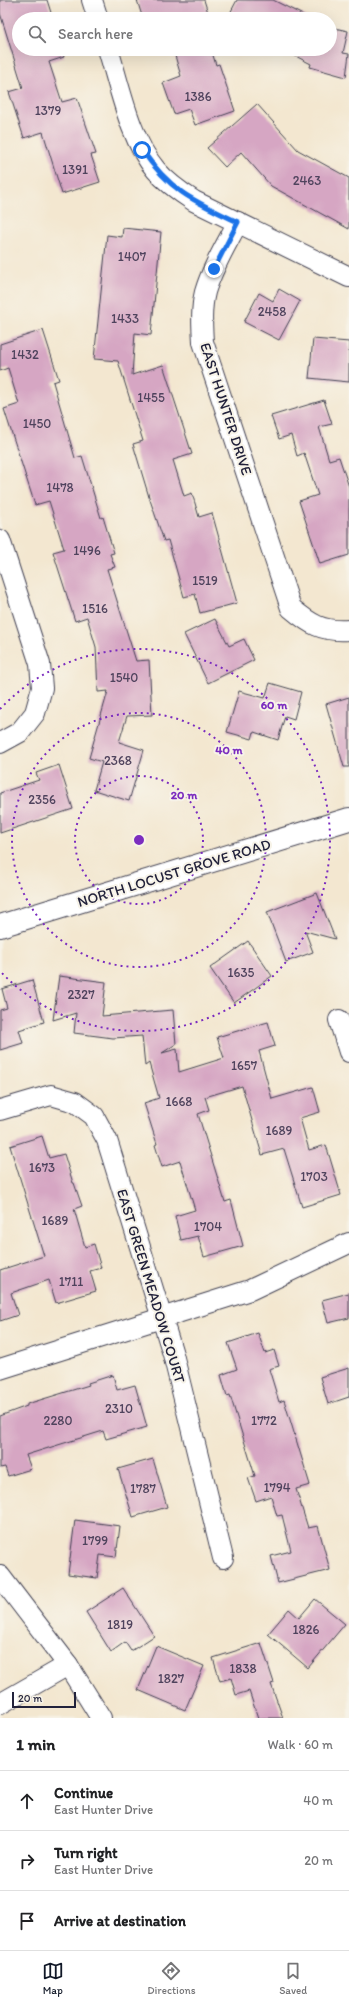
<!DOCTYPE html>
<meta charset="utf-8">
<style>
body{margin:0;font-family:Itim,sans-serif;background:#f6f6f6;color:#202124}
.scale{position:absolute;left:12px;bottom:10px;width:64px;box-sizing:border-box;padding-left:4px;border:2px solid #22223b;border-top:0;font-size:11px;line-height:14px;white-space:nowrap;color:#22223b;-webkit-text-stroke:3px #f7f3e8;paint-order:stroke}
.stop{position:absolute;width:12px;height:12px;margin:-9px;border:3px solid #1a73e8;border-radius:50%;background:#fff}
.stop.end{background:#1a73e8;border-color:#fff;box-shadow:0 1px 4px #0008}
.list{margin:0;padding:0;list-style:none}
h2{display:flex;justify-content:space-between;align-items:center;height:52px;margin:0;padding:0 16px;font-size:17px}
h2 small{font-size:13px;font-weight:400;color:#757577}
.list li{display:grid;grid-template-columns:26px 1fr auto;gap:12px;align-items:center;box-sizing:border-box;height:60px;padding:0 16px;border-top:1px solid #e0e0e0}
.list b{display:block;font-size:15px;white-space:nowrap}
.list p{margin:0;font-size:13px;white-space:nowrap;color:#757577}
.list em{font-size:13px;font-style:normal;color:#757577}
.icon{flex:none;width:22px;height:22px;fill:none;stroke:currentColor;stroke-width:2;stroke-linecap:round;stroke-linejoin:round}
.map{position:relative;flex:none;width:349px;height:1718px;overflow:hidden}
.search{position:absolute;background:#fff;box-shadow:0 4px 16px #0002;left:12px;right:12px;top:12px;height:44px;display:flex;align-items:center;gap:10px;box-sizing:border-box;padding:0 14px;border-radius:22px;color:#757577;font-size:15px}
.sheet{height:232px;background:#fff}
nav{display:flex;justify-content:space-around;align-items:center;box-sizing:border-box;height:56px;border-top:1px solid #e0e0e0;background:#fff;font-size:11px;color:#757577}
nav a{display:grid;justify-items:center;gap:2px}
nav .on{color:#111827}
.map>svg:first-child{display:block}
.building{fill:#d6a6c3}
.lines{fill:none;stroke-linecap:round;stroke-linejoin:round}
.minor-casing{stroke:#414051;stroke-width:22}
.secondary-casing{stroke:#414051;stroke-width:24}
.minor{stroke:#fff;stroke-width:20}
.secondary{stroke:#fff;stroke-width:22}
.route{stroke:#1a73e8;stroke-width:5}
.ring{fill:none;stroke:#7b2cbf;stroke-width:2;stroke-dasharray:2 4}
.labels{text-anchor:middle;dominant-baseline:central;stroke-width:4;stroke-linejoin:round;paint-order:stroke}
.number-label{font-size:13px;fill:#4f435d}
.street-label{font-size:15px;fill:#22223b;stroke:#f7f3e8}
.centre{fill:#7b2cbf;stroke:#f7f3e8;stroke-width:2}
.ring-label{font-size:12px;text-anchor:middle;font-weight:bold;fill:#7b2cbf;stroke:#f7f3e8;stroke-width:4;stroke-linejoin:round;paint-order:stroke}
</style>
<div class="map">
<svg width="349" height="1718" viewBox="0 0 349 1718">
<rect width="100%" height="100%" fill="#f7f3e8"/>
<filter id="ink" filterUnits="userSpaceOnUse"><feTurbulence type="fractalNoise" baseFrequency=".025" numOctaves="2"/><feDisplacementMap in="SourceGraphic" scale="8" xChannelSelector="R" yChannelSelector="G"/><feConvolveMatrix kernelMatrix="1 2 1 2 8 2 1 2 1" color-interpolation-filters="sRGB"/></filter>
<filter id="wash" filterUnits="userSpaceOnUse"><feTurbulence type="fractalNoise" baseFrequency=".012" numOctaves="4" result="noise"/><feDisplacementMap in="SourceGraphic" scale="16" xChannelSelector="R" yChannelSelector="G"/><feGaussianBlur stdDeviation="0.9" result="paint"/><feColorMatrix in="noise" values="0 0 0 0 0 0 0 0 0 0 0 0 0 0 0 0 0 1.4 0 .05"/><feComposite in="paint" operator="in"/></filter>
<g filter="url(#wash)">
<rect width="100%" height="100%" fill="#f3e7d0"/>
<g id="blocks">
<g class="building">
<polygon points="0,0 47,0 53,19 19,19 19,49 62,49 64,57 49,62 62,102 77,98 96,154 91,155 100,182 62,194 43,132 24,138 9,92 23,88 0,13"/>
<polygon points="137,0 204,0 210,19 143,19"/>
<polygon points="237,0 273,0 311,19 227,19"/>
<polygon points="330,27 348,31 343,53 349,54 346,77 310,67 311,64 282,49 330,49"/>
<polygon points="173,49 211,49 216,65 219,64 235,111 195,125 189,109 174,114 163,83 181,76"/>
<polygon points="257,104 298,150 349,178 349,229 271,186 241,152 225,167 207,148"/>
<polygon points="123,228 161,232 151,335 135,333 132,375 163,365 192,454 173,460 184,496 192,493 199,517 212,513 237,603 200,613 195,594 184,597 168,540 164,541 149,497 133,444 143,441 118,361 94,359 107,235 122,237"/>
<polygon points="279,289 300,301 279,340 244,322 259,293 273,301"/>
<polygon points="43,330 59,380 53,382 75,458 82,456 101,518 103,517 114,553 110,554 115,567 107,569 136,661 149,660 152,715 127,716 119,742 144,750 129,801 94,790 102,762 89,758 108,691 98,692 96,647 87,617 75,621 68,599 53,552 64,549 49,501 35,505 4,409 19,404 8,368 0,371 0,344"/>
<polygon points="313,339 349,342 349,382 309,378"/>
<polygon points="324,400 332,424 319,427 329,460 339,457 349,487 349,555 320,564 299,501 318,495 304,453 297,456 291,435 279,439 271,416"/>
<polygon points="215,619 229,646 244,639 254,660 208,683 184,634"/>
<polygon points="270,683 301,692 294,719 285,716 278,740 254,732 252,739 227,732 239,691 265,698"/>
<polygon points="349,697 349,767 344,767 326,704"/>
<polygon points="59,765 73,809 0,833 0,793 39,780 36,773"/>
<polygon points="317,893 335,939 305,931 313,952 286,962 267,912"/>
<polygon points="248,941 272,976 234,1003 210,968"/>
<polygon points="59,976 106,982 102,1016 173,1010 176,1044 162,1053 177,1049 179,1072 224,1058 217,1037 268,1022 275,1046 259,1051 272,1099 313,1087 320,1112 300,1118 309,1150 326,1145 341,1195 302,1207 284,1149 262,1155 242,1086 205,1097 209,1110 198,1114 225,1202 231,1200 243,1246 204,1257 198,1236 181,1240 175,1216 195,1210 180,1161 162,1167 155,1145 157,1144 144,1103 159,1098 149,1063 145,1066 142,1036 113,1038 74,1033 76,1013 53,1020"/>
<polygon points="32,980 44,1022 19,1030 23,1043 0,1050 0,1010 7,1008 2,989"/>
<polygon points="42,1136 49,1158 64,1154 73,1183 74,1183 82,1206 74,1209 85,1247 94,1244 101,1268 90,1271 96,1291 56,1303 49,1280 11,1293 18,1315 0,1321 0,1270 44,1256 10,1146"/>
<polygon points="349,1293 349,1318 328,1323 322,1300"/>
<polygon points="258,1333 265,1353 274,1350 279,1366 269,1369 279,1402 284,1400 310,1485 296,1489 308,1528 318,1526 330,1570 278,1583 271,1556 291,1551 282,1515 277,1516 271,1496 256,1501 248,1478 255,1476 230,1395 227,1396 221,1375 237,1369 228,1343"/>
<polygon points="349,1368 349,1397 328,1404 320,1377"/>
<polygon points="113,1375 117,1390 135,1385 147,1427 106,1439 103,1431 26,1455 31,1469 8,1476 5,1467 0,1468 0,1416 27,1406 27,1404 89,1385 88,1383"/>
<polygon points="153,1459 167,1507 133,1517 118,1469"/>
<polygon points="75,1520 120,1526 116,1557 100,1555 97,1578 68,1574"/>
<polygon points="123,1588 154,1636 131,1651 125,1642 111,1652 86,1612"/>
<polygon points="315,1599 345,1624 308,1668 268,1634 289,1609 299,1618"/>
<polygon points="261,1643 274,1683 271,1684 283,1718 258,1718 249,1691 236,1695 231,1678 220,1681 213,1658"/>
<polygon points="156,1646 204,1666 185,1710 138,1690"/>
</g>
</g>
</g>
<g filter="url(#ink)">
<use href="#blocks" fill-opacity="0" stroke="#414051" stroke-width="1"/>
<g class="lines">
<defs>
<g id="minor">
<polyline points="92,0 98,19"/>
<path d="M108,49C120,87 130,140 156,170C167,183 180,192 194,201L349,277"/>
<path d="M238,222C226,245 212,268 205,292C201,308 202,325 203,342L291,608C310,624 322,632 349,630"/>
<polyline points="0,540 40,664 42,688 35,713 20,732 0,743"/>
<polyline points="339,1020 349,1052"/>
<polyline points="0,1110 51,1095 75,1102 94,1116 107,1140 173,1354 223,1558"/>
<polyline points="0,1369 250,1290 349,1243"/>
<polyline points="0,1576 68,1665 101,1718"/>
<polyline points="0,1704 68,1665"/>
</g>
<polyline id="secondary" points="0,926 349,819"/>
</defs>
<use href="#minor" class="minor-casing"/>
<use href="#secondary" class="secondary-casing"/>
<use href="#minor" class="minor"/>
<use href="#secondary" class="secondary"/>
</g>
</g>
<g class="lines" filter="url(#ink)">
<path class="route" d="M142,150C171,192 194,201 238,222L214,269"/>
</g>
<g class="ring">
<circle cx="139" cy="840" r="64"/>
<circle cx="139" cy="840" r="127"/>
<path d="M0 709A191 191 0 1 1 0 971"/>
</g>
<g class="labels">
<g class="number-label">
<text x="198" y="96">1386</text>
<text x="48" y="110">1379</text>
<text x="75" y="169">1391</text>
<text x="307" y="180">2463</text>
<text x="132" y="256">1407</text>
<text x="272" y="311">2458</text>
<text x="125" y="318">1433</text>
<text x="25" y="354">1432</text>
<text x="151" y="397">1455</text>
<text x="37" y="423">1450</text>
<text x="60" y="487">1478</text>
<text x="87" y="550">1496</text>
<text x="205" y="580">1519</text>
<text x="95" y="608">1516</text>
<text x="124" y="677">1540</text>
<text x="118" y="760">2368</text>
<text x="42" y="799">2356</text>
<text x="241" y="972">1635</text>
<text x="81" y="994">2327</text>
<text x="244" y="1065">1657</text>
<text x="179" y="1101">1668</text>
<text x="279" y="1130">1689</text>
<text x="42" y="1167">1673</text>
<text x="314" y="1176">1703</text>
<text x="55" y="1220">1689</text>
<text x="208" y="1226">1704</text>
<text x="71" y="1281">1711</text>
<text x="119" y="1408">2310</text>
<text x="58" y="1420">2280</text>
<text x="264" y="1420">1772</text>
<text x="277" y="1487">1794</text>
<text x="143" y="1488">1787</text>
<text x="95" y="1540">1799</text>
<text x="120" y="1624">1819</text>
<text x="306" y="1629">1826</text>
<text x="243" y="1668">1838</text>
<text x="171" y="1678">1827</text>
</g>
<g class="street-label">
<text transform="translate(226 409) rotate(72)">EAST HUNTER DRIVE</text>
<text transform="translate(174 873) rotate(-17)">NORTH LOCUST GROVE ROAD</text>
<text transform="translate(151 1286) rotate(73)">EAST GREEN MEADOW COURT</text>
</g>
</g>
<circle cx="139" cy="840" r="6" class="centre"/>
<g class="ring-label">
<text x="274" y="709">60 m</text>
<text x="229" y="754">40 m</text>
<text x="184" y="799">20 m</text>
</g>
</svg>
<div class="scale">20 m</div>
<div class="stop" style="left:142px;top:150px"></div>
<div class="stop end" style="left:214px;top:269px"></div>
<div class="search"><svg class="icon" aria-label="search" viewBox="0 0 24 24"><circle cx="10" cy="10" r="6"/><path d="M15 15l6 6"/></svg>Search here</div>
</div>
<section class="sheet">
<h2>1 min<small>Walk · 60 m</small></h2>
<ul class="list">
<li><svg class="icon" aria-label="ahead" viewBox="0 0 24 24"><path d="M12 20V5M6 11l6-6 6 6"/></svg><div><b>Continue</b><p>East Hunter Drive</p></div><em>40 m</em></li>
<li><svg class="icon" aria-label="right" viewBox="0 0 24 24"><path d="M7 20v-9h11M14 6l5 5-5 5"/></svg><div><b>Turn right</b><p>East Hunter Drive</p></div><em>20 m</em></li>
<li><svg class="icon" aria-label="arrive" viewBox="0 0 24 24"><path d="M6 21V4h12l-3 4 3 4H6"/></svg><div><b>Arrive at destination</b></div></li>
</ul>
</section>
<nav>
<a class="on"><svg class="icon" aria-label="map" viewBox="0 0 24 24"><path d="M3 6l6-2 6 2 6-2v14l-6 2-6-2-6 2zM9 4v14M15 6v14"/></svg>Map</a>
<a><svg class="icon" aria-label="directions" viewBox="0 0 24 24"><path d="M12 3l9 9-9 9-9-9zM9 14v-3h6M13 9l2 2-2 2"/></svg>Directions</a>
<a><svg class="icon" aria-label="saved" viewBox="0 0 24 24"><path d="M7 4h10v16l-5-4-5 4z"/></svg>Saved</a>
</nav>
